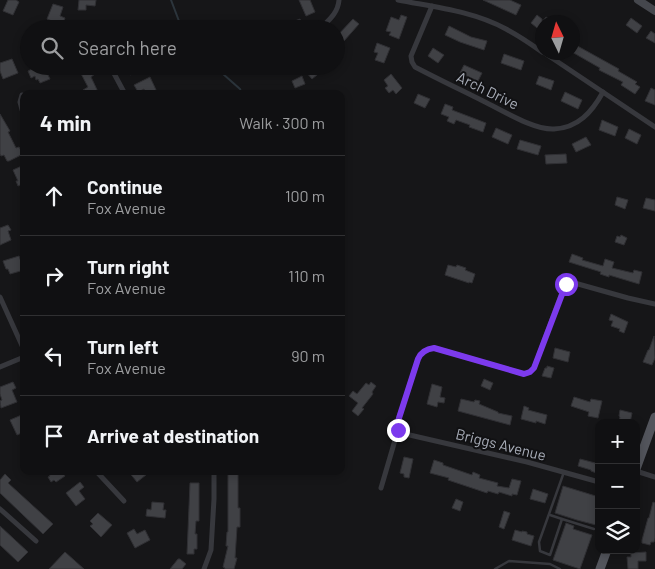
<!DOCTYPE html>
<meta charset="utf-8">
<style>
body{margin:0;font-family:Barlow,sans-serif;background:#1e1e20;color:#f1f3f6}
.controls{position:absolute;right:15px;bottom:15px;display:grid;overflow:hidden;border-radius:10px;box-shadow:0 2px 8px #0003}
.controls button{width:45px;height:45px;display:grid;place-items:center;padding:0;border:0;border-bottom:1px solid #303032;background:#101012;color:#f1f3f6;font:25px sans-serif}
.compass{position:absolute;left:535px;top:15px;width:45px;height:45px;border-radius:50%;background:#101012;box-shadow:0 2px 8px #0003;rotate:355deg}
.stop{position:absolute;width:15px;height:15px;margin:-11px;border:4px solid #7c3aed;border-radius:50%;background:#fff}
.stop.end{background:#7c3aed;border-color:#fff;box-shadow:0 1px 5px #0008}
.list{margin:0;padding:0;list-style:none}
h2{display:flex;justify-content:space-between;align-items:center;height:65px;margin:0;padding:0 20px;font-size:21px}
h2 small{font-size:16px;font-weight:400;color:#9c9d9f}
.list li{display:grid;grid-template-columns:32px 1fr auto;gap:15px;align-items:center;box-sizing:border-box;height:80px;padding:0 20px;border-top:1px solid #303032}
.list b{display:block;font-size:19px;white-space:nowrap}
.list p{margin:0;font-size:16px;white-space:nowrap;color:#9c9d9f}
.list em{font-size:16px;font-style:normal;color:#9c9d9f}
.icon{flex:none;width:28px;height:28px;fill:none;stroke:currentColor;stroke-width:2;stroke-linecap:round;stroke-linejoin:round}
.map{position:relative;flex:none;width:655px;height:569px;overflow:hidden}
.search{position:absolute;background:#101012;box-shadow:0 2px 8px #0003;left:20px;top:20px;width:325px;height:55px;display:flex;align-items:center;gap:12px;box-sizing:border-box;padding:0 18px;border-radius:28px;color:#9c9d9f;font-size:19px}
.panel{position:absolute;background:#101012;box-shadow:0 2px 8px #0003;left:20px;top:90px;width:325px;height:385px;border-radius:10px}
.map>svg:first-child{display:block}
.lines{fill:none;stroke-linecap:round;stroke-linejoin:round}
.stream{stroke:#2c353c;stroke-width:2}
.building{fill:#404145;stroke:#303034}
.lane{stroke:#37383d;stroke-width:2.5}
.street{stroke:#37383d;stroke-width:5}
.secondary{stroke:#45474d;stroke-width:8}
.primary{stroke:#53555c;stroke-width:9}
.route{stroke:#7c3aed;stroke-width:6}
.labels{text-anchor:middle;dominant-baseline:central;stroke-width:4;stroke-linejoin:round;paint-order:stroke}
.street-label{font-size:15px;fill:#a8adb8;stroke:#111113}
</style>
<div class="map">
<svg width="655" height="569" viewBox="0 0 655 569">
<rect width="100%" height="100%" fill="#161618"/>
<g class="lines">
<g class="stream">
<polyline points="171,0 182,29"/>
<polyline points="214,66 240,89 242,94"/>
</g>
</g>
<g class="building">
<polygon points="8,0 16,0 19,2 13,15 3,11"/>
<polygon points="79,0 96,0 95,6 86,5 86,10 78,10"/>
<polygon points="299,0 310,0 315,12 306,16"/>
<polygon points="483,0 510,0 521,5 516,15"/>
<polygon points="53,4 63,7 60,16 65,18 62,25 47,19"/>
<polygon points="401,15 407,17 399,39 389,35 391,32 386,31 391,17 399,20"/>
<polygon points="537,15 542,19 542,22 546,17 555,22 542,22 542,32 531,23"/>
<polygon points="631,18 642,26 637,33 626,25"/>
<polygon points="300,19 303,26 295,29 289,29 287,24"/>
<polygon points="353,19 359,24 336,50 336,37"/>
<polygon points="449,26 471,37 487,41 484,50 460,42 445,35"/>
<polygon points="651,31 655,34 655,43 646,38"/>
<polygon points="377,43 390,48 384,63 375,60 378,53 374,52"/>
<polygon points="572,43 619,69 618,71 637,82 635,84 640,87 635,94 621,85 623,82 599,70 600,68 572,52"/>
<polygon points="433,48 444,55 438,63 428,56"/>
<polygon points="504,54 524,61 521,70 501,63"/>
<polygon points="12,59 18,73 3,79 0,71 0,63"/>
<polygon points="464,65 482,73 478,81 460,73"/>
<polygon points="38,66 44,66 46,70 48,69 50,74 48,75 50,79 40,83 38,79 36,80 35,76 31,78 28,71"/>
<polygon points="77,66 91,66 95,74 91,77 99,94 85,94 83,90 88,87"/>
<polygon points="126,66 149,66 130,75"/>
<polygon points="314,66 320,66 323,70 312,79 306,72"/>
<polygon points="391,74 402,88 396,94 393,90 389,93 385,88 388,86 384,80"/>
<polygon points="302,76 305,84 295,88 292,81"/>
<polygon points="539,76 554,81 551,90 536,84"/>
<polygon points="150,77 157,92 154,94 146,94 144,89 138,92 134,85"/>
<polygon points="651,88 655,90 655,105 645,101"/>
<polygon points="565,92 582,100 578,109 561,101"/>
<polygon points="418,94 430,99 425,108 414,103"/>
<polygon points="445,104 453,107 452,110 486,123 483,132 469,127 470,125 456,120 454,124 447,121 449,117 441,114"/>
<polygon points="0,114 10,131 8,132 16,148 19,147 23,154 9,161 7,161 4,155 1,156 0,154"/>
<polygon points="602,120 618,127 615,136 599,130"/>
<polygon points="496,128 512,135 508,144 492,137"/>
<polygon points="629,129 641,135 637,144 625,138"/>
<polygon points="586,137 591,145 576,152 572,144"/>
<polygon points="520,140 541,146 538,155 517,149"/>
<polygon points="566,154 567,163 546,164 545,155"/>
<polygon points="24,165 24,183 18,186 16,181 18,181 13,170"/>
<polygon points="617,197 628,200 625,209 615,205"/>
<polygon points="646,198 655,200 655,211 643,208"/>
<polygon points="8,225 11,230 8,231 11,240 0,245 0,228"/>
<polygon points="621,235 627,238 624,245 615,242 617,236 620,237"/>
<polygon points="572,254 583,258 582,260 603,266 605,259 614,262 612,268 633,273 634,270 642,272 639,284 609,275 609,277 600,274 601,272 569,262"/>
<polygon points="19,256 24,270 10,274 8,269 6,269 3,261"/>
<polygon points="448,265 456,267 457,265 466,268 465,270 475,274 472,283 469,282 469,283 445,275"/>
<polygon points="611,314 628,322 624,333 619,331 620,329 611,326 613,321 609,320"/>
<polygon points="654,336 655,358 652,365 643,362 648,350 649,350"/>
<polygon points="555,348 570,352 568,362 553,358"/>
<polygon points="547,366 554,368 551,378 542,376 545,368 547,368"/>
<polygon points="484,379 493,383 490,390 481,386"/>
<polygon points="13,382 16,388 12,390 17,402 1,408 0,401 2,400 0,394 0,387"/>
<polygon points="371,382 376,386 372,392 373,394 362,408 364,409 358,416 352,411 358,403 349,396 353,391 357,394 366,383 369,385"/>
<polygon points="432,384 442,387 440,397 445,398 444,403 438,402 437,407 427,404"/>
<polygon points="574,397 590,402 591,399 602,401 598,418 588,416 589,412 571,406"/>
<polygon points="461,399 474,402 475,400 480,401 479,404 498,412 498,413 512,416 510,425 458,411"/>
<polygon points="524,406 529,408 528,410 547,415 545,424 536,421 536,423 521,419"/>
<polygon points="620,410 632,413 630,423 619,421 620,417 619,416"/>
<polygon points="24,414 24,432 17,435 10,420"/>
<polygon points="404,457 413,459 409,478 404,477 404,474 400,473"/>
<polygon points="580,459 599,464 599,474 591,471 591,470 578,466"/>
<polygon points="434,460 443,463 443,465 472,475 473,472 480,475 479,478 498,483 497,486 509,488 512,479 521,481 517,495 512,494 512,496 499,492 498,494 488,491 487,493 448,480 449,478 430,473"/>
<polygon points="47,471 61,471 65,476 56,482 54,480 51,482 48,477 50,476"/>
<polygon points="128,471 151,471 137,482"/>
<polygon points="228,471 238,471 238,508 240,508 240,527 237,527 235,558 237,558 234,569 225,569 225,568 223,567 228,546 226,546 227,532 228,532"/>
<polygon points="5,474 11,480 8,483 53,524 43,534 0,493 0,480"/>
<polygon points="80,482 84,487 79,491 85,499 76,506 66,493"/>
<polygon points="190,483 199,483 199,521 196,521 195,534 197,534 197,549 194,549 194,554 187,554"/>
<polygon points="563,486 599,497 599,515 596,525 577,520 555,513"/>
<polygon points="533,489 548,494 545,503 530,499"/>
<polygon points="456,499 463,502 460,511 452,508"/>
<polygon points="152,502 164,503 163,510 166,510 165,518 146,516 147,509 151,510"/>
<polygon points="653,502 655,503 655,538 654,542 651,542 650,545 642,543 642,540 648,518 649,518"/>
<polygon points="504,511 510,513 504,529 499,527"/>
<polygon points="98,513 112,525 101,537 90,526 93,524 90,521"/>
<polygon points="566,523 574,526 573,529 592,535 580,569 553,560"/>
<polygon points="0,526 28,552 18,562 0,545"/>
<polygon points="134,529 137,534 145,530 150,540 135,548 127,533"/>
<polygon points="515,530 522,532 522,531 527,532 527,534 534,536 531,546 512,540"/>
<polygon points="65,552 84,569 49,569"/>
<polygon points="646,552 646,561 638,561 638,569 628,569 627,557 631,557 631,553"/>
<polygon points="178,559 180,559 186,564 182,569 170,569"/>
</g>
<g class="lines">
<g class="lane">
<polyline points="564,472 539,542 540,551 550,555 562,519 594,529"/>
<polyline points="550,515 562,519"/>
<polyline points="495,569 509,561 550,564 560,569"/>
</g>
<g class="street">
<path d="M398,0C434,7 473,11 506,29C519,36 531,44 542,52"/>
<path d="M432,6L411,56L412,62L415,67C438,79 461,90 483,101C502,110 533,130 554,129C578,128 592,112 603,92"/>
<path d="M320,29C329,20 338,13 339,0"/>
<polyline points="543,52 655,127"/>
<polyline points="110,66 125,94"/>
<polyline points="22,95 20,102 24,117"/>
<polyline points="0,297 24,350"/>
<polyline points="0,367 24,357"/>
<polyline points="398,430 401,433 527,462 599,482"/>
<polyline points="96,471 124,501"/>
<polyline points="636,471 655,477"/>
<path d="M381,488L398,430L397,425L399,418L418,359C421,352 426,349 434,348L524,374C529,373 531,372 534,368L564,287L567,283L571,282L628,298L655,304"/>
<polyline points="0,509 36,541"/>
<polyline points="204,569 211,550 214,499 214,471"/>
</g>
<polyline class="secondary" points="638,0 655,11"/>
<g class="primary">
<polyline points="636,469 655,417"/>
<polyline points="600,569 607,550"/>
</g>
</g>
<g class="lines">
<path class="route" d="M398,430L397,426L399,418L418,359C421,352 426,349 434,348L524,374L530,372L534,368L566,284"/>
</g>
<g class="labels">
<g class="street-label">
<text transform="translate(488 90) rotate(26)">Arch Drive</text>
<text transform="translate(501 444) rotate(14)">Briggs Avenue</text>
</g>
</g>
</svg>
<div class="controls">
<button>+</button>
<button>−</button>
<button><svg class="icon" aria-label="layers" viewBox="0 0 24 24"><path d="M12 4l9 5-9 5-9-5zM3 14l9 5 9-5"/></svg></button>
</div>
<svg class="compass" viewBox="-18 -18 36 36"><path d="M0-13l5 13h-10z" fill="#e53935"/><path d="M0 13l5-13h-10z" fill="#9c9d9f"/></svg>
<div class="stop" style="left:566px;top:284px"></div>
<div class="stop end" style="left:398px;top:430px"></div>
<div class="search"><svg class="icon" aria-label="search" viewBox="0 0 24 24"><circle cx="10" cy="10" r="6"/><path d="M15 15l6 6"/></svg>Search here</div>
<section class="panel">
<h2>4 min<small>Walk · 300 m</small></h2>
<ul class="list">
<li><svg class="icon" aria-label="ahead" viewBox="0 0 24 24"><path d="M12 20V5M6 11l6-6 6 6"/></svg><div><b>Continue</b><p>Fox Avenue</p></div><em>100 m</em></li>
<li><svg class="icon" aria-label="right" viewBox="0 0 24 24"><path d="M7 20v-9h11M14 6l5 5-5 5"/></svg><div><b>Turn right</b><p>Fox Avenue</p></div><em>110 m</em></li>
<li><svg class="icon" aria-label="left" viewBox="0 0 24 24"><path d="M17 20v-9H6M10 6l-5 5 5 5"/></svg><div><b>Turn left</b><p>Fox Avenue</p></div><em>90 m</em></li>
<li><svg class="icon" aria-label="arrive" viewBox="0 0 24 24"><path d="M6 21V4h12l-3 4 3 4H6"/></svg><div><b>Arrive at destination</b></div></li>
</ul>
</section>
</div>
